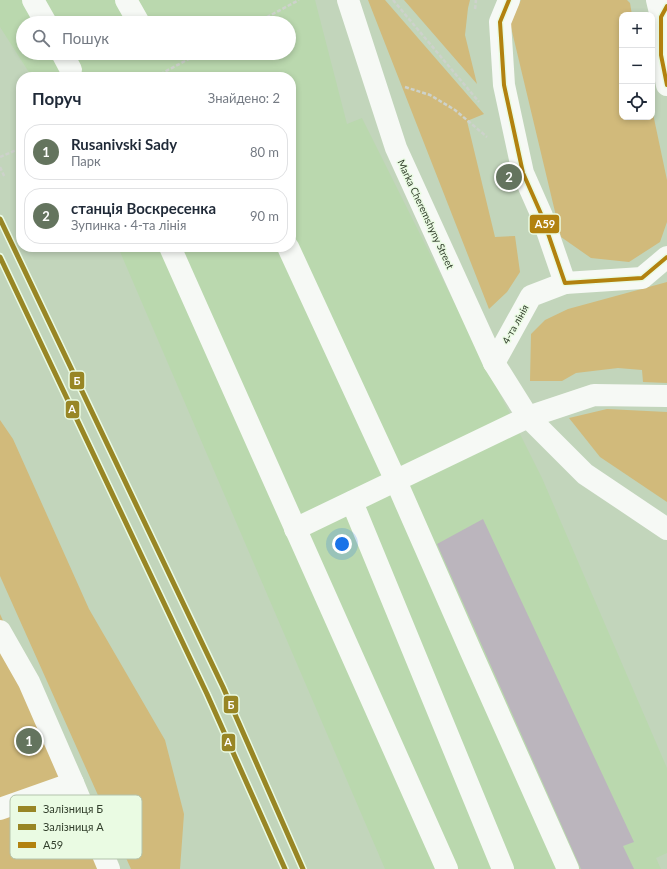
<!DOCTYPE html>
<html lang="uk">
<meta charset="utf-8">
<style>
body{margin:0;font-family:Lato,sans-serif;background:#f6f6f7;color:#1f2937}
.controls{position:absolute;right:12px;top:12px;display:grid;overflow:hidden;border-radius:8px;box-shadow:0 2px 6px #0003}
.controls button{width:36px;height:36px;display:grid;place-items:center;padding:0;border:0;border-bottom:1px solid #e0e1e3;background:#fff;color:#1f2937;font:20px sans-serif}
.you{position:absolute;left:342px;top:544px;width:14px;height:14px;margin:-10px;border:3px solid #fff;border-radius:50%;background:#1a73e8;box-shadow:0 0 0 6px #1a73e833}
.badge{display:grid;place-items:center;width:26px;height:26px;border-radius:50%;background:#64745e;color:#fff;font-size:13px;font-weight:700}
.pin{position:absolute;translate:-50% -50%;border:2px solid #fff;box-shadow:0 1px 4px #0006}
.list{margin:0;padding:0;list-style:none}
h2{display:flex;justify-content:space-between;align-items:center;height:52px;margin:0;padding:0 16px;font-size:17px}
h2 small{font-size:13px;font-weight:400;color:#747a83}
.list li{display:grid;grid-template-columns:26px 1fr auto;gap:12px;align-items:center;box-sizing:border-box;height:56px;margin:0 8px 8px;padding:0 8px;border:1px solid #e0e1e3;border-radius:16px}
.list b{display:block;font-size:15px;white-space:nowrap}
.list p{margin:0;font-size:13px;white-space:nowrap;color:#747a83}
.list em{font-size:13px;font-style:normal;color:#747a83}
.icon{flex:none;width:22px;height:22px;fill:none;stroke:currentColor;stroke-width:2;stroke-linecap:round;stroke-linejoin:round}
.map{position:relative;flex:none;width:667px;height:869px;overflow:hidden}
.search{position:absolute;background:#fff;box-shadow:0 2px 6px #0003;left:16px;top:16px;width:280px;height:44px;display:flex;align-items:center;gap:10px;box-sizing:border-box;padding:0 14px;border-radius:22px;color:#747a83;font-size:15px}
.panel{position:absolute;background:#fff;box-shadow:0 2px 6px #0003;left:16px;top:72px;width:280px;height:180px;border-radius:16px}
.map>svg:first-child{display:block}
.built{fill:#bad8ae;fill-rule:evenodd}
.green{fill:#d1ba7b}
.building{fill:#bbb5bd}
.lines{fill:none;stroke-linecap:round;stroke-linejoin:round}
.path{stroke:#cdd2cb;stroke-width:2.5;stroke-dasharray:4 2;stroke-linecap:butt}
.minor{stroke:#f6f9f5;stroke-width:22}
.bus-1-casing{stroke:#eafbe3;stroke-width:7}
.bus-1{stroke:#b2820f;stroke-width:4}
.rail-1-casing{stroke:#eafbe3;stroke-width:8}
.rail-2-casing{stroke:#eafbe3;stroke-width:8}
.rail-1{stroke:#988625;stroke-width:5}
.rail-2{stroke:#988625;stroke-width:5}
.labels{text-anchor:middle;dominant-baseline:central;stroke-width:3;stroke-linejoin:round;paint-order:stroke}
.street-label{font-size:10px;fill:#323f2c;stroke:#eafbe3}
.key{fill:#eafbe3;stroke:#b3c3ac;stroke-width:1}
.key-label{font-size:11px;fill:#323f2c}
.line-badge{stroke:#eafbe3;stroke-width:1.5}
.badge-label{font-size:11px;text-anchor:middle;font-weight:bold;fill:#fff}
</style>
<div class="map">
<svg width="667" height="869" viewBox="0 0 667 869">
<rect width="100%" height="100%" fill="#c2d5bb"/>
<path class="built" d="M0,0H315L347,124L362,118L542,478L667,768V853L656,858L661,869H385L118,247H291V77H32L0,27ZM23,23H289V53H23Z"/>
<g class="green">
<polygon points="368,0 385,0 484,114 467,121 495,237 515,236 520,272 507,292 489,309"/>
<polygon points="404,0 470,0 468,8 465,35 477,84"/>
<polygon points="521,0 627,0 630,3 632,15 622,15 622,117 652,117 652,109 667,180 667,222 660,242 629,262 591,258 561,237 510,23"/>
<polygon points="667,282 667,383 643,382 642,370 618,368 576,373 562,381 530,381 531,334 545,320 568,309"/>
<polygon points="607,409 667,412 667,502 600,457 569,418"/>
<polygon points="0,420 13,439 89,609 165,740 184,814 180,869 131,869 4,585 0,576"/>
<polygon points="0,614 116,869 0,869"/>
</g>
<polygon class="building" points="483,519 634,842 623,846 634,869 581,869 437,544"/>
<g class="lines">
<g class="path">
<polyline points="393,0 479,102"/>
<polyline points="475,9 476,0"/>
<polyline points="256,23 299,0"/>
<polyline points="155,77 200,53"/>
<polyline points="405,87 430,95 455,110 487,137"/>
<polyline points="0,157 21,148"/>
<polyline points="0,167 5,178"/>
</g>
<g class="minor">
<polyline points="33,0 46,23"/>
<polyline points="126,0 139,23"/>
<polyline points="348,0 396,148 494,363 528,417 585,474 667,529"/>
<polyline points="509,0 500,22 504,85 523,173 542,216 565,283"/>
<polyline points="657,0 661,17 661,55 667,85"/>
<polyline points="62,53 71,70"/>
<polyline points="170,247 447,869"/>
<polyline points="288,247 396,481 472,654 568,869"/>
<polyline points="494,363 531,296 565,283 642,278 667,257"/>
<polyline points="352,502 503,869"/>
<polyline points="295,529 528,417 594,395 667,396"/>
<polyline points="0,631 29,682 73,783 109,869"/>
<polyline points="0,809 73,783"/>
</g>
<defs>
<g id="bus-1">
<polyline points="509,0 500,22 504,85 523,173 542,216 565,283 642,278 667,257"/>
<polyline points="667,6 661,17 661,55 667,85"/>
</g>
</defs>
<use href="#bus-1" class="bus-1-casing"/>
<use href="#bus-1" class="bus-1"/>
<defs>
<polyline id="rail-1" points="0,219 223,687 303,869"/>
<polyline id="rail-2" points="0,257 207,694 285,869"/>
</defs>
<use href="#rail-1" class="rail-1-casing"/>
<use href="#rail-2" class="rail-2-casing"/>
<use href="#rail-1" class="rail-1"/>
<use href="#rail-2" class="rail-2"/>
</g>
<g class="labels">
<g class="street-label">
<text transform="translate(426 214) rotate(65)">Marka Cheremshyny Street</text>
<text transform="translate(515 324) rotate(-61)">4-та лінія</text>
</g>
</g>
<rect x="10" y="795" width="132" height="64" rx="6" class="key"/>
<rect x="18" y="806" width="18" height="6" fill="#988625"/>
<rect x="18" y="824" width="18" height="6" fill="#988625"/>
<rect x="18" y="842" width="18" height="6" fill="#b2820f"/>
<g class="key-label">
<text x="43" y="813">Залізниця Б</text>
<text x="43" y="831">Залізниця A</text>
<text x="43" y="849">А59</text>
</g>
<g class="line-badge">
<rect x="529" y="214" width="31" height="20" rx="4" fill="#b2820f"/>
<rect x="69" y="371" width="16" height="19" rx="4" fill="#988625"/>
<rect x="65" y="400" width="15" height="19" rx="4" fill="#988625"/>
<rect x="223" y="695" width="16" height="19" rx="4" fill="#988625"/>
<rect x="221" y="733" width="15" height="19" rx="4" fill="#988625"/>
</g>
<g class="badge-label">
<text x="545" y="228">А59</text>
<text x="77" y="385">Б</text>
<text x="72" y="413">A</text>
<text x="231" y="709">Б</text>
<text x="228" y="746">A</text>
</g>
</svg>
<div class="controls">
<button>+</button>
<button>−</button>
<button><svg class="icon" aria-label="locate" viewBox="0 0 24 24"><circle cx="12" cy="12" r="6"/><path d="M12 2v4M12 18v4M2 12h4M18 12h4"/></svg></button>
</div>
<div class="you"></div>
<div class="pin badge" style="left:29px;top:741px">1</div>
<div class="pin badge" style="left:509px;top:177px">2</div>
<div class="search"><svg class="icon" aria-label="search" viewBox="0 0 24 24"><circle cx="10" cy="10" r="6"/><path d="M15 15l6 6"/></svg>Пошук</div>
<section class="panel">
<h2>Поруч<small>Знайдено: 2</small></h2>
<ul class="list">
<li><span class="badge">1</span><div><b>Rusanivski Sady</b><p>Парк</p></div><em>80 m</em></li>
<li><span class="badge">2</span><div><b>станція Воскресенка</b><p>Зупинка · 4-та лінія</p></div><em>90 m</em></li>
</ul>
</section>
</div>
